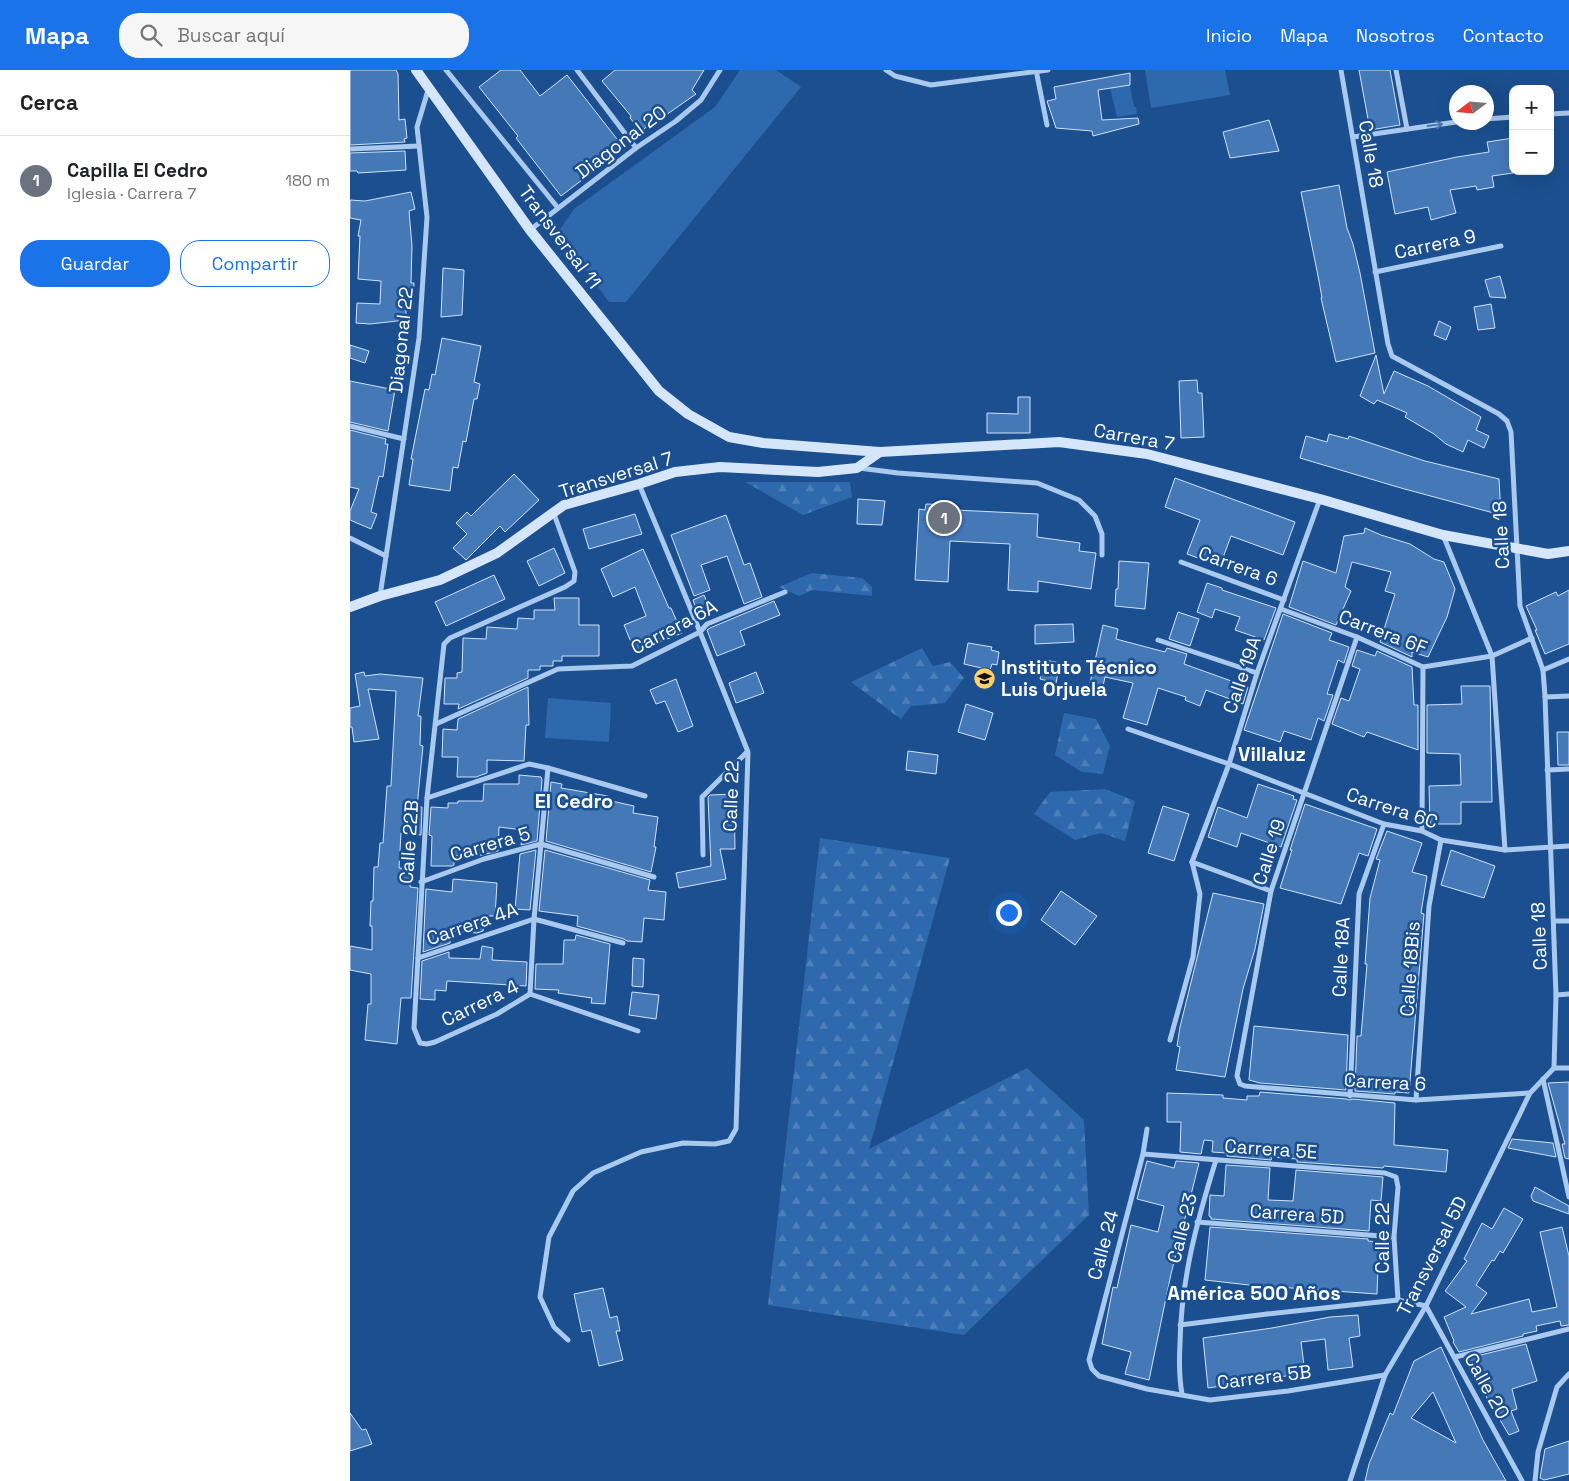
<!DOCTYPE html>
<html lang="es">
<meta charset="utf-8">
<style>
body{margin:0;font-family:"Space Grotesk",sans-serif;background:#f6f6f6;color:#202124}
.controls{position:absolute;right:15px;top:15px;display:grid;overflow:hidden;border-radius:10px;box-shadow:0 5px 20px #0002}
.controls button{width:45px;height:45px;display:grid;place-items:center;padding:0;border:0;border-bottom:1px solid #e0e0e0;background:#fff;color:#202124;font:25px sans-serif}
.compass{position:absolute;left:1099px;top:15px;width:45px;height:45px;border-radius:50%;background:#fff;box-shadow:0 5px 20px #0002;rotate:254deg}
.you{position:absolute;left:658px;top:842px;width:18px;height:18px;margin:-12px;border:4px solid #fff;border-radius:50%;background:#1a73e8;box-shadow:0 0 0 8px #1a73e833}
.badge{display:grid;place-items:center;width:32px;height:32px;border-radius:50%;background:#1a73e8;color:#fff;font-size:16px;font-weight:700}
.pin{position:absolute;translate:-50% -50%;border:2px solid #fff;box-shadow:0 1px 5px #0006}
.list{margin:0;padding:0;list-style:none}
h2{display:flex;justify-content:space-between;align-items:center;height:65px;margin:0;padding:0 20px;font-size:21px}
h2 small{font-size:16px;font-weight:400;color:#757577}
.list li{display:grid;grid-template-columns:32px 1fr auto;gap:15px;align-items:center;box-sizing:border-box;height:90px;padding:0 20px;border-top:1px solid #e0e0e0}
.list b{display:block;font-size:19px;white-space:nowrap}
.list p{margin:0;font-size:16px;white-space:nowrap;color:#757577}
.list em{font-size:16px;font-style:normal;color:#757577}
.actions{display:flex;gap:10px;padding:15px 20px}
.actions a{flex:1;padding:11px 0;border:1px solid #1a73e8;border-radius:20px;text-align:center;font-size:18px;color:#1a73e8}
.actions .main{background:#1a73e8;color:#fff}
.icon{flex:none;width:28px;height:28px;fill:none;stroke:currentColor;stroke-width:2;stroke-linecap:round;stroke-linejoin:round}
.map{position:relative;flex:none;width:1219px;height:1411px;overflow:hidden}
header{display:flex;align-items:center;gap:30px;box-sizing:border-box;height:70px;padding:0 25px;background:#1a73e8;color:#fff}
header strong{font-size:24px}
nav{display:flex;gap:28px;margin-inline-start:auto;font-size:18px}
.search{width:350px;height:45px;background:#f6f6f6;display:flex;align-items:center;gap:12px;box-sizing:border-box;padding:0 18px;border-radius:20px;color:#757577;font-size:19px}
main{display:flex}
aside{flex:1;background:#fff}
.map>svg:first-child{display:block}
.green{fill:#2e69ad}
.forest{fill:url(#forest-firs)}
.building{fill:#4478b7;stroke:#cfe3fa;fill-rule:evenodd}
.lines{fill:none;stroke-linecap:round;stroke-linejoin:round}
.street{stroke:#a9c9ee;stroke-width:5}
.secondary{stroke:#d6e6fa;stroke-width:10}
.oneway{stroke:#4674ac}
.labels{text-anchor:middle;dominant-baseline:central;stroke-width:5;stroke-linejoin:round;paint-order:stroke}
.street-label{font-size:19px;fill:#fff;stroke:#1b4f8f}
.poi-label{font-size:19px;font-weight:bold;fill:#fff;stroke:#1b4f8f;text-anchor:start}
.neighbourhood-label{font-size:20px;font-weight:bold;fill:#fff;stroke:#1b4f8f}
</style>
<header>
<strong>Mapa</strong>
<div class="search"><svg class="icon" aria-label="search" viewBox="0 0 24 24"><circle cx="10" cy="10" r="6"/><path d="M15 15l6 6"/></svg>Buscar aquí</div>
<nav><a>Inicio</a><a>Mapa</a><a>Nosotros</a><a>Contacto</a></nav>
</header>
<main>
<aside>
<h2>Cerca<small></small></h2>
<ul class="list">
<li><span class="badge" style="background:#6b7280">1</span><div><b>Capilla El Cedro</b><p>Iglesia · Carrera 7</p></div><em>180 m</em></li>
</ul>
<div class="actions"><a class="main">Guardar</a><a>Compartir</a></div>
</aside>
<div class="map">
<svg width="1219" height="1411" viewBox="0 0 1219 1411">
<defs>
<pattern id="forest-firs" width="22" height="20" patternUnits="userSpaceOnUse" patternTransform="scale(1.25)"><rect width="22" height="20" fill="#2e69ad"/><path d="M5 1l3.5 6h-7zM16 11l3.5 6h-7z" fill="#4d80b9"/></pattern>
</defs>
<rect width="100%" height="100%" fill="#1b4f8f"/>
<g class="green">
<polygon points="390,0 426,0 451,17 276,232 259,232 208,162 224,139 365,37"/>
<polygon points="795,0 875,0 880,25 801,38"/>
<polygon points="780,15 784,37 786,37 787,44 767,47 760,18"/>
<polygon points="198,628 261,633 259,672 195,668"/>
</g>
<g class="forest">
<polygon points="395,412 500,412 502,427 453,445"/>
<polygon points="462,503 512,508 522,517 522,526 462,520 449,526 429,517"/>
<polygon points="572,578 583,596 600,592 614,608 595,633 561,636 551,649 501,612"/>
<polygon points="714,643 746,649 760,676 753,704 732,702 705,685"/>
<polygon points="755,719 785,731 775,771 751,763 725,770 684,744 700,722"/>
<polygon points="470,768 600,788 519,1079 677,998 734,1050 739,1145 614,1265 418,1235"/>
</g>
<g class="building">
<polygon points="0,0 46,0 48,4 49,50 55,49 57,68 54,69 55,72 0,75"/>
<polygon points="151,0 170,0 190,26 217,5 274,78 211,126 166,68 168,66 129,17"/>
<polygon points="265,0 354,0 342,20 346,24 306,52 302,49 292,62 280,48 281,46 252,11"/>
<polygon points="1009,0 1040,0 1050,55 1020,60"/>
<polygon points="780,3 780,15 748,20 752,50 788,48 789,54 743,66 742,61 706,58 697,31 706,29 704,17"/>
<polygon points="919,50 929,81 880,88 873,62"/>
<polygon points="1163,68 1163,103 1142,106 1144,117 1127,120 1126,116 1100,120 1106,143 1081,150 1078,137 1045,144 1037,102 1107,87 1139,82 1137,72"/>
<polygon points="55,81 56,100 8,103 7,101 0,101 0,83"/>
<polygon points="989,115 997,158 1003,174 1010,203 1025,283 986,292 971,228 972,228 969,211 951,122"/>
<polygon points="61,122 65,139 59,141 62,176 61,213 64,213 63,235 56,234 56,250 20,254 6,253 7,233 30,234 31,211 8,209 10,166 8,166 11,150 0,148 0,130 15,131"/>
<polygon points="93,198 114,200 112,245 91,247"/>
<polygon points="1150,206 1156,228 1140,227 1135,210"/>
<polygon points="1141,234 1145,258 1128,260 1124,237"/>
<polygon points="1089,251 1101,257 1096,270 1084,265"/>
<polygon points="92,268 131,276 124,312 130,314 127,329 124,329 116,372 113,371 108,398 103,397 100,421 59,415 63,389 61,389 75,319 79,320 82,304 85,305"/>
<polygon points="0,275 19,281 15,293 0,288"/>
<polygon points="1026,285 1034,324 1044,301 1078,316 1131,347 1126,360 1139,366 1134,378 1118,370 1113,382 1096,374 1084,364 1055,347 1057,343 1027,330 1024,334 1010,326"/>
<polygon points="847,310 848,323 852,323 854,367 831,368 829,311"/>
<polygon points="0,311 45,320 38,361 0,352"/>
<polygon points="668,327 680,327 680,363 637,363 637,343 668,344"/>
<polygon points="0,360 36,369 35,374 38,374 33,407 29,406 21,442 27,444 21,459 0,450 0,441 9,419 0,417"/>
<polygon points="979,364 998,369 999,366 1075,391 1149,409 1151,445 1051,418 950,388 956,366 977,372"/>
<polygon points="164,404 189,430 155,462 150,456 116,490 103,478 117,464 106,453 117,442 121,446"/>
<polygon points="825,408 945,452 933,485 881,466 870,496 837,484 850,450 815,437"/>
<polygon points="508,429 535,431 532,455 507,454"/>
<polygon points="576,434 605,435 605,440 688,444 687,467 730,473 729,481 746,483 741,519 688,511 688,522 658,520 660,474 600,471 598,512 565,510 569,439 575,440"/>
<polygon points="285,444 292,464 239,479 233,459"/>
<polygon points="376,445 394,495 400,493 412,527 394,534 377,486 351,495 360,520 344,526 321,465"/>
<polygon points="1015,458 1031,465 1060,474 1084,489 1094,492 1105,519 1097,547 1078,587 1062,582 1062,587 1030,572 1045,524 1035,521 1041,502 1002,492 995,517 1001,521 986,555 939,537 953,491 986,503 994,466 1014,463"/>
<polygon points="204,478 215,503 189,516 177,491"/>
<polygon points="293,479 319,538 321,538 332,563 285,582 274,555 296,546 285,517 263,527 251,499"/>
<polygon points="769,491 799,493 795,539 765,536 766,519 768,519"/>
<polygon points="144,505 155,529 96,556 85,532"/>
<polygon points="857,513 872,518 872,520 926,538 914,570 885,560 890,547 865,539 862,548 847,542"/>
<polygon points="1219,520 1219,574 1195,584 1185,560 1187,560 1176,536 1206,522 1208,526"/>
<polygon points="354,525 360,539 348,544 343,530"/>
<polygon points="204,528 229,528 229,555 249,555 249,586 212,586 212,591 203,591 203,596 190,596 190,600 178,600 178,608 108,639 109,634 94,634 95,608 107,608 107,603 112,602 113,568 136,569 137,557 167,559 168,548 184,549 184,540 205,540"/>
<polygon points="424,531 430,545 390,561 395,575 367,586 357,560 360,558"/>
<polygon points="828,542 849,549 840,576 819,569"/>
<polygon points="933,544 982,563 979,570 999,577 994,593 988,590 977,624 983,625 974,651 968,648 961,670 934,661 930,672 894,660"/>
<polygon points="723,554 724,572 685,574 685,555"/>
<polygon points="753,555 768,559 766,569 815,582 817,578 837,584 834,594 898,617 893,634 856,620 850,636 835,630 836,627 808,618 797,655 773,648 783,613 755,607 753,616 740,613"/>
<polygon points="618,573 642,577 641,580 649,582 647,595 642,594 640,600 614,594"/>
<polygon points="1007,580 1025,586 1027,581 1062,597 1064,635 1068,635 1068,680 1017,662 1014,667 982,654 991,628 999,631 1010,599 1002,596"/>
<polygon points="695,590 710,593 706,613 690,609"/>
<polygon points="14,602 15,606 30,604 73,608 68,646 71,646 70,675 73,676 67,737 72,737 71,765 51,763 49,798 61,799 60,817 68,818 61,928 51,928 47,974 15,970 18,934 21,934 21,904 0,900 0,876 22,880 22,856 20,856 21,831 23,831 24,797 28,797 30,773 33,773 37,716 41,716 46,621 18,619 29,669 4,672 2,657 0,657 0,638 10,636 5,604"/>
<polygon points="406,602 414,623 386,633 379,613"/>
<polygon points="326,609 343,656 328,662 315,631 306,634 300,620"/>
<polygon points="1111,616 1140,616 1142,732 1111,732 1111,754 1080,754 1079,716 1111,715 1110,684 1077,683 1077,635 1112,634"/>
<polygon points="178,617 179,655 176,655 174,691 137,690 137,703 126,707 107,707 108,687 92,687 93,659 107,660 108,649"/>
<polygon points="616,634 643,643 635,670 608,662"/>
<polygon points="1207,662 1219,662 1219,695 1208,695"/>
<polygon points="558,681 588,685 586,704 556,700"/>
<polygon points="169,705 191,707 192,710 187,771 171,775 173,760 149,757 148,781 132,785 104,786 104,795 102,796 81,796 82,766 79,765 81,737 98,738 98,733 108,733 108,731 133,731 134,714 169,714"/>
<polygon points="201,712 212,714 211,718 258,726 257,730 284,736 283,743 308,747 304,777 306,777 301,802 196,771"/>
<polygon points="908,714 944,726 943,729 947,730 931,777 891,763 887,777 858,767 868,737 897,748"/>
<polygon points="384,724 385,779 370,779 376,809 329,818 326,803 361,796 358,727 360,725"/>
<polygon points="955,734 1027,759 1018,786 1009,783 991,834 930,818 942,780 940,780"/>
<polygon points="813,736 839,744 824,791 798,783"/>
<polygon points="1037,761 1072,773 1062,802 1077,806 1071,843 1074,844 1059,1023 1045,1022 1045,1024 1005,1021 1007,966 1011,966 1017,894 1015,894 1020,828 1030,790 1026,789"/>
<polygon points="186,780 180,840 165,839 170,784"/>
<polygon points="195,780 300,810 298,820 316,822 314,850 294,848 292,872 277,871 274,869 227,856 228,846 189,841"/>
<polygon points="1101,780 1145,796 1134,828 1091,815"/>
<polygon points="103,809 147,813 145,846 135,846 133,861 127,863 101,861 100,873 73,882 76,819 102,822"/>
<polygon points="711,821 747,846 725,875 691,850"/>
<polygon points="863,823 914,834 905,879 893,919 875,1007 826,1000 830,977 827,976 830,957"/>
<polygon points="226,865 260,874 255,934 241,933 242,928 208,923 209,920 185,919 186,894 213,894 214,870 225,870"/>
<polygon points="132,876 143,878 142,890 177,892 176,916 97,911 96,921 85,920 85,930 70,929 72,891 99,882 99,888 130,889"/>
<polygon points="283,888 294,889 293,917 282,916"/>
<polygon points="282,922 309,925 306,949 279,945"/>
<polygon points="904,956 998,965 996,1020 910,1013 899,1010"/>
<polygon points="1219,1012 1219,1089 1215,1088 1212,1074 1215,1074 1198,1013"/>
<polygon points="910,1022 997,1029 999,1030 1003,1029 1045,1033 1044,1075 1098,1080 1096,1102 1034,1096 1033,1098 947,1092 947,1089 922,1087 921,1090 877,1086 877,1083 862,1082 863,1071 854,1070 851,1084 830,1082 831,1052 817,1052 817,1023 873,1025 873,1028 897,1030 897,1026 909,1026"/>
<polygon points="1162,1069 1203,1073 1206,1087 1158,1078"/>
<polygon points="797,1091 824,1098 826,1091 849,1093 821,1204 799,1310 775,1304 781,1282 752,1274 763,1217 767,1218 781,1155 808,1162 814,1136 787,1129"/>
<polygon points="876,1095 920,1098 918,1130 943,1131 946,1100 1033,1107 1031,1131 1021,1130 1019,1161 861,1149 861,1147 859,1146 860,1125 874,1126"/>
<polygon points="1185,1117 1219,1136 1219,1144 1183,1131 1181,1126"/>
<polygon points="1154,1138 1173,1149 1153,1183 1150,1181 1144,1191 1142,1190 1126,1215 1137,1223 1121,1244 1179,1229 1182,1242 1207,1237 1190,1162 1212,1157 1219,1186 1219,1255 1211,1256 1210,1251 1186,1256 1187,1261 1173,1264 1173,1266 1109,1282 1103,1272 1104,1271 1094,1247 1116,1237 1095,1221 1117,1191 1114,1189 1132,1153 1142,1159"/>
<polygon points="860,1157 1018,1169 1018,1171 1029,1172 1027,1224 899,1215 855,1210"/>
<polygon points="253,1218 260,1248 267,1246 270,1261 266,1261 273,1290 249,1296 241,1260 232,1262 224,1224"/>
<polygon points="1008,1245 1010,1266 999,1268 1003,1297 978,1300 975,1269 951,1272 955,1303 858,1318 853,1268 922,1258 980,1247"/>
<polygon points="1176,1274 1187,1311 1162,1319 1167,1339 1161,1341 1169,1361 1159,1365 1114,1289"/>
<path d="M1091,1277L1133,1370L1156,1411H1015L1019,1394L1035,1355L1040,1343L1043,1345L1064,1291ZM1083,1322L1106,1373L1061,1348Z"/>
<polygon points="0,1343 12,1360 16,1359 22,1374 0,1381"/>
<polygon points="1219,1371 1219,1404 1194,1410 1190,1408 1195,1379"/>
</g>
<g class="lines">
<g class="street">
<polyline points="96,0 208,138"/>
<polyline points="227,0 286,78"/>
<polyline points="536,0 545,6 581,15 698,0"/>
<polyline points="686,0 697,55"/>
<polyline points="991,0 1038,274 1042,286 1149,344 1157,351 1161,362 1170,536 1193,600 1195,627 1206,925 1204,998"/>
<polyline points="1046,0 1057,59"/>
<polyline points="1200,44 1219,43"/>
<polyline points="1136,49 1163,47"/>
<polyline points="1003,67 1106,52"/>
<polyline points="0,79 69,76"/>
<polyline points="180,160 286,78 326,51 351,30 370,0"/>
<polyline points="1025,202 1151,176"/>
<polyline points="0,356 54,369"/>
<polyline points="509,398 548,403 687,413 729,430 745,446 752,464 752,485"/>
<polyline points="204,444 225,502 224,511 215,517 100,568 94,574 77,728 64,958 70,973 77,974 85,972 147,944 180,924 288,961"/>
<polyline points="1093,465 1142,586 1155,780"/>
<polyline points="0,468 36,486"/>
<polyline points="831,492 934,530"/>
<polyline points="30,526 69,268 77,147 67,57 79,17"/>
<polyline points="931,539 1007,567 1073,597 1142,586 1182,568"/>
<polyline points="1007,567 921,821 887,1006 890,1014 895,1016 1066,1030 1180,1023"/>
<polyline points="808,570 907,603"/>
<polyline points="1193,600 1219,589"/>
<polyline points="1195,627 1219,626"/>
<polyline points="86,654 208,599 282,596 350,562 357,554 435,522"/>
<polyline points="778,659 879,694 1034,754 1072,761 1091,770 1155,780 1219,776"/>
<polyline points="1197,700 1219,699"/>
<polyline points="77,728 179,694 198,698 295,726"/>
<polyline points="1072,761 1073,597"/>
<polyline points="353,785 352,727 397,682"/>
<polyline points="842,792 879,694 907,603 970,429"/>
<polyline points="842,792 921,821"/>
<polyline points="71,812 134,789 191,774 304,807"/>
<polyline points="1204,851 1219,851"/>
<polyline points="68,888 184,849 273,873"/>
<polyline points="180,924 184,849 198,698"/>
<polyline points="1206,925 1219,924"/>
<polyline points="820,970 843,887 850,824 842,792"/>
<polyline points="1193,1009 1219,1127"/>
<polyline points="1000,1026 1009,824 1034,754"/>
<polyline points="1066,1030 1079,836 1091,770"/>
<polyline points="797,1059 793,1084 739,1290 742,1299 749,1306 797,1319 860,1330 938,1321 1035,1305"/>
<polyline points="793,1084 1035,1103 1046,1107 1048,1117 1044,1167 1048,1230"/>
<polyline points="847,1152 1044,1167"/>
<polyline points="830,1255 917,1244 1048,1230 1076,1236 1172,1411"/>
<polyline points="218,1270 204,1257 190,1227 199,1167 223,1121 243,1103 291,1082 333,1073 365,1074 379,1071 386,1059 398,682 344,547 289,414"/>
<polyline points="1105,1287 1219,1259"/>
<path d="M832,1324C829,1307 829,1291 830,1274C831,1209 847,1151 866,1090"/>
<polyline points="1000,1411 1035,1305 1076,1236 1180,1023 1204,998 1219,998"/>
<polyline points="1185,1411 1188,1382 1207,1317 1219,1304"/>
</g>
<g class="secondary">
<polyline points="66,0 180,160 309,321 338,344 379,367 413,373 530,382 709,372 797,384 970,429 1093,465 1198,484 1219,481"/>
<polyline points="0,537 30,526 90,510 147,483 214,435 289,414 325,402 370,397 468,402 507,398 530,382"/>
</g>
</g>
<defs><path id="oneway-shaft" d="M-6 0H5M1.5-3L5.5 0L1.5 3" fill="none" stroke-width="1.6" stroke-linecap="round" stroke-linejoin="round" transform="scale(1.25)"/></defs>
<use class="oneway" href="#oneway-shaft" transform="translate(1085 55) rotate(-8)"/>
<defs>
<symbol id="university-disc" viewBox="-11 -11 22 22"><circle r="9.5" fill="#ffd166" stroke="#1b4f8f"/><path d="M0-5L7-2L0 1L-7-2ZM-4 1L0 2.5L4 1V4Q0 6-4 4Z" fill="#111"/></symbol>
</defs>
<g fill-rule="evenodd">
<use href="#university-disc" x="622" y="596" width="25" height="25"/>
</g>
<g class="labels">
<g class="street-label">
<text transform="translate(271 72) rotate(-37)">Diagonal 20</text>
<text transform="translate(1021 84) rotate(80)">Calle 18</text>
<text transform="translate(210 167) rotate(53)">Transversal 11</text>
<text transform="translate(1085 174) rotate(-12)">Carrera 9</text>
<text transform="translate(51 270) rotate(-84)">Diagonal 22</text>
<text transform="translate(784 367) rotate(10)">Carrera 7</text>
<text transform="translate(266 405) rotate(-17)">Transversal 7</text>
<text transform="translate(1151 465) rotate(-93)">Calle 18</text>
<text transform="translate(888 496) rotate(20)">Carrera 6</text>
<text transform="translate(324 557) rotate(-28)">Carrera 6A</text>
<text transform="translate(1033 562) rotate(21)">Carrera 6F</text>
<text transform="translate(892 605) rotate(-71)">Calle 19A</text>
<text transform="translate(381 726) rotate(-88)">Calle 22</text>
<text transform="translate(1042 738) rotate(18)">Carrera 6C</text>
<text transform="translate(59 772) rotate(-86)">Calle 22B</text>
<text transform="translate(140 774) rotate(-16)">Carrera 5</text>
<text transform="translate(919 782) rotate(-72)">Calle 19</text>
<text transform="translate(122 854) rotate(-19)">Carrera 4A</text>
<text transform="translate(1189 866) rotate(-92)">Calle 18</text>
<text transform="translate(991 887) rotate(-87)">Calle 18A</text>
<text transform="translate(1060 899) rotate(-86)">Calle 18Bis</text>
<text transform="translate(130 933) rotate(-26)">Carrera 4</text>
<text transform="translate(1035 1012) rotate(3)">Carrera 6</text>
<text transform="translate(921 1079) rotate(4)">Carrera 5E</text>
<text transform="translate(947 1144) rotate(4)">Carrera 5D</text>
<text transform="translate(832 1158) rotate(-76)">Calle 23</text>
<text transform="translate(1032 1168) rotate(-90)">Calle 22</text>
<text transform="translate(753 1175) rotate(-75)">Calle 24</text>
<text transform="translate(1082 1186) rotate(-63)">Transversal 5D</text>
<text transform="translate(914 1307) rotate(-7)">Carrera 5B</text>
<text transform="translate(1137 1316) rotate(61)">Calle 20</text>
</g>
<g class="poi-label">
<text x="651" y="597">Instituto Técnico<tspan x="651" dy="22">Luis Orjuela</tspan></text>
</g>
<g class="neighbourhood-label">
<text x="922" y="684">Villaluz</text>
<text x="224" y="731">El Cedro</text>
<text x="904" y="1223">América 500 Años</text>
</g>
</g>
</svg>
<div class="controls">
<button>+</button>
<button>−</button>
</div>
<svg class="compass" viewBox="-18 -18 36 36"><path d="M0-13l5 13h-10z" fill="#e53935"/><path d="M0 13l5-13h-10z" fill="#757577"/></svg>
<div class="you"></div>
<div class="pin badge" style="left:594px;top:448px;background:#6b7280">1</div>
</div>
</main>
